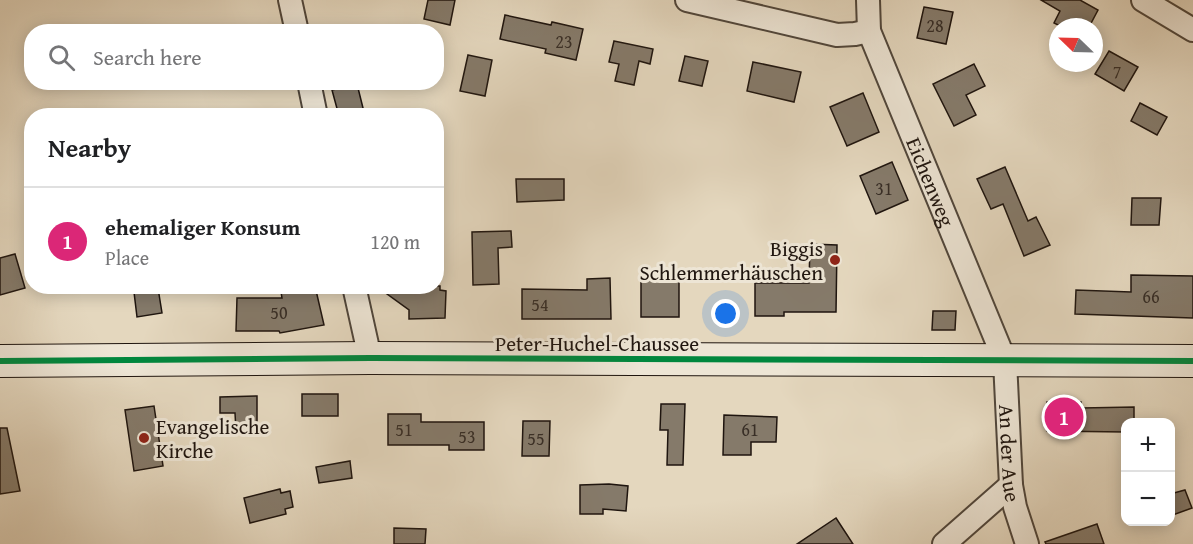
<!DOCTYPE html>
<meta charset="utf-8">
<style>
body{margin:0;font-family:"Gentium Book Plus",serif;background:#f6f6f6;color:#202124}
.controls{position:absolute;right:18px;bottom:18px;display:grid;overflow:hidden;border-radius:12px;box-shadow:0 3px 15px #0003}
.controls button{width:54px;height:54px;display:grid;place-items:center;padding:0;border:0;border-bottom:2px solid #e0e0e0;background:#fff;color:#202124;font:30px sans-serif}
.compass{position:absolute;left:1049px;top:18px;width:54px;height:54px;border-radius:50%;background:#fff;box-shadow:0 3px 15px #0003;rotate:293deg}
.you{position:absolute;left:726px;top:314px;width:21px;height:21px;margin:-15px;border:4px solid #fff;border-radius:50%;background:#1a73e8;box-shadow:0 0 0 9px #1a73e833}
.badge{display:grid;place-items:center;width:39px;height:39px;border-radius:50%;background:#db2777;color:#fff;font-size:20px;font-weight:700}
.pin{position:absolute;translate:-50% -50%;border:3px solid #fff;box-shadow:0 2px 6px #0006}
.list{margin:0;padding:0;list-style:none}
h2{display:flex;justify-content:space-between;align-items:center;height:78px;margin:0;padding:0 24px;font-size:26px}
h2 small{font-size:20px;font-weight:400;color:#757577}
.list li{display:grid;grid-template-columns:39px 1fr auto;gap:18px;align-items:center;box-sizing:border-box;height:108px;padding:0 24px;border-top:2px solid #e0e0e0}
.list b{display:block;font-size:22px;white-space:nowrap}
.list p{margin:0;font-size:20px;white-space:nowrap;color:#757577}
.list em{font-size:20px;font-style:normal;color:#757577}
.icon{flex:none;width:33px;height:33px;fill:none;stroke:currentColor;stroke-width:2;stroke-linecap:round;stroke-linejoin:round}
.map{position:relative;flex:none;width:1193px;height:544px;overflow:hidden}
.search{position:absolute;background:#fff;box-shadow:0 3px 15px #0003;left:24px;top:24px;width:420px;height:66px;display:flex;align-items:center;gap:15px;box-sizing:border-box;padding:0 21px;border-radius:24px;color:#757577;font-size:22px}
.panel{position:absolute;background:#fff;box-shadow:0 3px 15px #0003;left:24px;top:108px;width:420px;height:186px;border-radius:24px}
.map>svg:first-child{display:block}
.building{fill:#857a6a;stroke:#1f150f;stroke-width:1.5}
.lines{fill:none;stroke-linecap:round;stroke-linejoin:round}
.street-casing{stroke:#50463b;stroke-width:26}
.secondary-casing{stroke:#1f150f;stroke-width:34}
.street{stroke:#ede5d5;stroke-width:22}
.secondary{stroke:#ede5d5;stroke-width:32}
.cycleway-casing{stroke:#ede5d5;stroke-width:10}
.cycleway{stroke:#00873e;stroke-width:6}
.poi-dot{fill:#8f2418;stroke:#ede5d5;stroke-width:2}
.labels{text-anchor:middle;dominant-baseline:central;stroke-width:6;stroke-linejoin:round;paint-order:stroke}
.number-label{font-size:18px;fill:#382e26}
.street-label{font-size:21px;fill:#1f150f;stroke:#ede5d5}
.poi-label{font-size:21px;fill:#1f150f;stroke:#ede5d5;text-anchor:end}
</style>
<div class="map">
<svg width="1193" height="544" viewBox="0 0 1193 544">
<rect width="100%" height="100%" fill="#e4d7be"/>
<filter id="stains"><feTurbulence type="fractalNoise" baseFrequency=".00333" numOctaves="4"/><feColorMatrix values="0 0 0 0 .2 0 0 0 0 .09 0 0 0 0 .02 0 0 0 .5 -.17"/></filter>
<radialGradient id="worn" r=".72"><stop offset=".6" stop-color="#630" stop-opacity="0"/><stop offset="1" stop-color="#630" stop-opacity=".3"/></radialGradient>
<g class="building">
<polygon points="428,0 455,0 450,25 424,19"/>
<polygon points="1041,0 1080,0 1098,10 1089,27 1062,27 1054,23 1060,11"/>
<polygon points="924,7 953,12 946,44 917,38"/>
<polygon points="505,15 551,25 552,22 583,29 576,60 545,53 546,49 500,39"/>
<polygon points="614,41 653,49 650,64 639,61 634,85 615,81 619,64 609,62"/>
<polygon points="1109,51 1138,67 1124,91 1095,74"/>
<polygon points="468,55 492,60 485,96 460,91"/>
<polygon points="685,56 708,61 702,86 679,81"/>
<polygon points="753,62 801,72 794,102 747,91"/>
<polygon points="974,64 985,86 966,95 976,115 954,126 933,84"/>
<polygon points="357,84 364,112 351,116 339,116 332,90"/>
<polygon points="863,93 879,132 847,146 830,107"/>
<polygon points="1140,103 1167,117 1157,135 1131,121"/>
<polygon points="892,162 908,200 876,214 860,176"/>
<polygon points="1005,167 1028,221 1036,217 1050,245 1024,256 1003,204 991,209 977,179"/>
<polygon points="516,179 564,179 564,200 517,202"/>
<polygon points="1132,198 1161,198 1159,225 1131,225"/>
<polygon points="511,231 512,247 498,248 499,284 473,285 472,232"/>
<polygon points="810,244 837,245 836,312 784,312 784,316 755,316 755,283 809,283"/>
<polygon points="15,254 25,288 0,295 0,258"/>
<rect x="641" y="271" width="38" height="46"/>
<polygon points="1131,275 1193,276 1193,318 1075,314 1076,290 1131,292"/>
<polygon points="610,278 611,319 522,319 522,289 587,290 587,279"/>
<polygon points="280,286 315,286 324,325 280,333 279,331 236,331 237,298 282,298"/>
<polygon points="376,286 440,286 440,290 446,291 445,318 409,319 409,310"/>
<polygon points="158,288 162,313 137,317 134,292"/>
<polygon points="933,311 956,311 955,330 932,330"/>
<rect x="302" y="394" width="36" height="22"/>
<polygon points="257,396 257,430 236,431 235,413 220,413 220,397"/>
<polygon points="1047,402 1081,402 1081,408 1134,407 1134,423 1125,423 1125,432 1047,431"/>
<polygon points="661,404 685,404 683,465 667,465 668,430 660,430"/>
<polygon points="154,406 163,466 134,471 125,410"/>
<polygon points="388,414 421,414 421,422 484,422 484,450 449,450 449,445 388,445"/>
<polygon points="724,415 777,417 776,442 751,442 751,455 723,455"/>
<polygon points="523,421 550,421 549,456 522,456"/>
<polygon points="0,428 7,428 20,491 0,494"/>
<polygon points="350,461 352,478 319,483 316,467"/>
<polygon points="609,484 628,486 626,511 603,509 603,514 580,514 580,485"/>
<polygon points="280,489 281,493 290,491 293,507 285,509 286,514 250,523 244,498"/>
<polygon points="1185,490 1192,508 1170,516 1170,494"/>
<polygon points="836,518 853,544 797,544"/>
<polygon points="1097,524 1104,544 1046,544 1045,542"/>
<polygon points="394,528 426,529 425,544 394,544"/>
</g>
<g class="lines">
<defs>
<g id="street">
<polyline points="290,0 297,32"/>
<polyline points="687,0 837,35 855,34 869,31"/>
<path id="s1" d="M868,0L869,31L1005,361L1011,485L1015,507L1027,544"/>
<polyline points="1143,0 1193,30"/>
<polyline points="309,82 316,116"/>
<polyline points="354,286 370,358"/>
<polyline points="944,544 1011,485"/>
</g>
<polyline id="secondary" points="0,361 370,358 1193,361"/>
</defs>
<use href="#street" class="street-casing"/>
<use href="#secondary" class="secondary-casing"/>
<use href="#street" class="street"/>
<use href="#secondary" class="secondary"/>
<defs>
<polyline id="cycleway" points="0,361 370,358 1193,361"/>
</defs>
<use href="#cycleway" class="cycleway-casing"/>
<use href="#cycleway" class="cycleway"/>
</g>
<g class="poi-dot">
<circle cx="835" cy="260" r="6"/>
<circle cx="144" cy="438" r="6"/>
</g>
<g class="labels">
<g class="number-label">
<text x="935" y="25">28</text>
<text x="564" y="41">23</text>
<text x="1117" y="71">7</text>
<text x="884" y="188">31</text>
<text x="1151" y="296">66</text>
<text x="540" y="304">54</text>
<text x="279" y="312">50</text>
<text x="404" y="429">51</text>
<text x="750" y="429">61</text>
<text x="467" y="436">53</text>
<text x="536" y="438">55</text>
</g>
<g class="street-label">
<text stroke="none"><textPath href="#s1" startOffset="194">Eichenweg</textPath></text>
<text x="597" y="343">Peter-Huchel-Chaussee</text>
<text stroke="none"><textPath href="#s1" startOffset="480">An der Aue</textPath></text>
</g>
<g class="poi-label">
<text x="823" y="248">Biggis<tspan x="823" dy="24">Schlemmerhäuschen</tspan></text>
<text x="156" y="426" text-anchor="start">Evangelische<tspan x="156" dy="24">Kirche</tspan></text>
</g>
</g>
<rect width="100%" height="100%" filter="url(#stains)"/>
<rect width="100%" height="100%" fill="url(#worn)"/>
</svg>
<div class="controls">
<button>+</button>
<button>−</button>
</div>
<svg class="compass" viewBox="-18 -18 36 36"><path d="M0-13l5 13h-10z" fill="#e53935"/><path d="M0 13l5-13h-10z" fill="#757577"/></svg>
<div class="you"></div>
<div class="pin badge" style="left:1064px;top:417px">1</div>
<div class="search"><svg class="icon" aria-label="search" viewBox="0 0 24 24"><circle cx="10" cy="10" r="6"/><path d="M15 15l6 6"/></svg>Search here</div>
<section class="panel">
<h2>Nearby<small></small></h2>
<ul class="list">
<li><span class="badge">1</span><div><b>ehemaliger Konsum</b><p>Place</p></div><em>120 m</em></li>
</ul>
</section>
</div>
